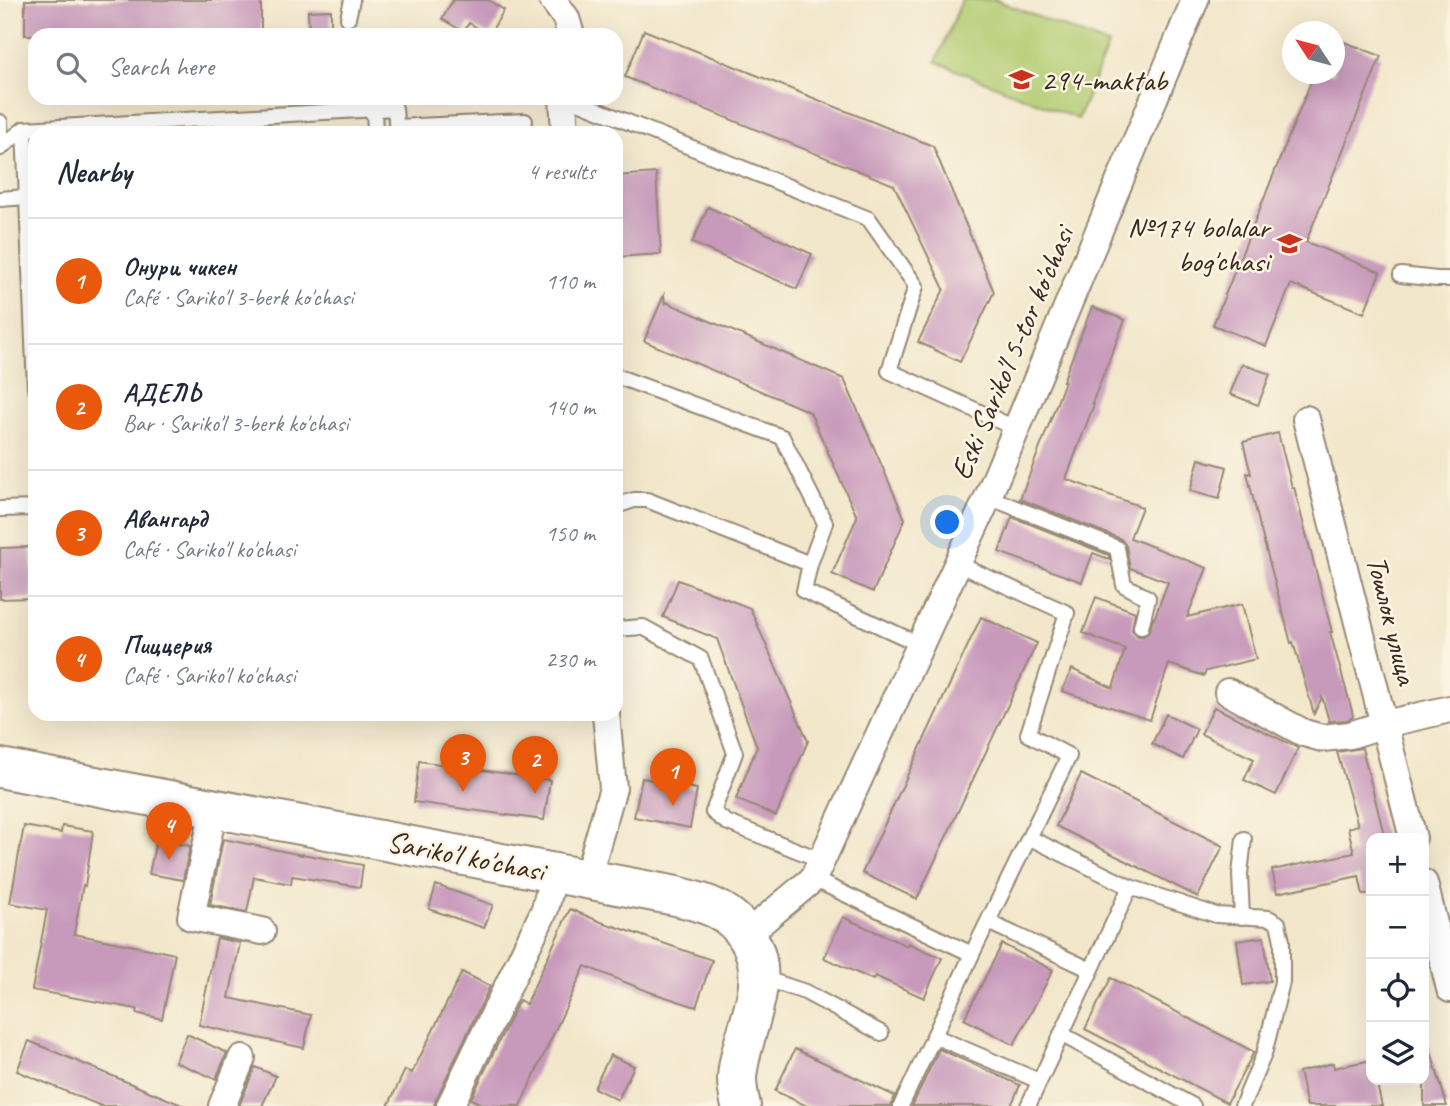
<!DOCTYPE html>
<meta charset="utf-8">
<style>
body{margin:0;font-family:Caveat,sans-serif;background:#f2f2f3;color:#1f2937}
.controls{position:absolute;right:21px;bottom:21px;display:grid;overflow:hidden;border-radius:14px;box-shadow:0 7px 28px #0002}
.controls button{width:63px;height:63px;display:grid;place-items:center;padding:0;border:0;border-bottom:2px solid #e0e1e3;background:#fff;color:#1f2937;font:35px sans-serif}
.compass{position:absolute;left:1282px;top:21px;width:63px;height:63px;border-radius:50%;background:#fff;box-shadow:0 7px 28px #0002;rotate:306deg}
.you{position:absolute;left:948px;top:523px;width:24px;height:24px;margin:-18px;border:5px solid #fff;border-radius:50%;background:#1a73e8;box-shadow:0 0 0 10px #1a73e833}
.badge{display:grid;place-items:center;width:46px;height:46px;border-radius:50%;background:#ea580c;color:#fff;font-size:23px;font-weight:700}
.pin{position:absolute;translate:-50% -58px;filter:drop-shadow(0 2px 4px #0008)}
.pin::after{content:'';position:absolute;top:37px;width:24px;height:21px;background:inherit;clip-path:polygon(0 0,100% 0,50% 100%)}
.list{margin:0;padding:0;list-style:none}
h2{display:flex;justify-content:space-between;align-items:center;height:91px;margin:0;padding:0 28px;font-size:30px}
h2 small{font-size:23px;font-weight:400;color:#747a83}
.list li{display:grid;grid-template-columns:46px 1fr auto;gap:21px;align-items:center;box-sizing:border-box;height:126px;padding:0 28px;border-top:2px solid #e0e1e3}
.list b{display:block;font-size:26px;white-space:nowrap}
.list p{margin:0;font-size:23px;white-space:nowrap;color:#747a83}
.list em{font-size:23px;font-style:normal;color:#747a83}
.icon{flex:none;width:38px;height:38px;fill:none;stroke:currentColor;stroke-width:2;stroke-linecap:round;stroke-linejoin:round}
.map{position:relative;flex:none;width:1450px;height:1106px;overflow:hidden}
.search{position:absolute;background:#fff;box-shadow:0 7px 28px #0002;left:28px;top:28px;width:595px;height:77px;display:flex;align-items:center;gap:18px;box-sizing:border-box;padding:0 24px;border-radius:21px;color:#747a83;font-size:26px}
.panel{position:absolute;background:#fff;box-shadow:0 7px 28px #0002;left:28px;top:126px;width:595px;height:595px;border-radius:21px}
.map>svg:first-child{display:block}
.pitch{fill:#b2cc72;stroke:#767b48;stroke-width:2}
.building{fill:#c799bb}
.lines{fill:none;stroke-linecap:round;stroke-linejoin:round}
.lane-casing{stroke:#968874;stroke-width:18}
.street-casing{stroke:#968874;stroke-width:30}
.secondary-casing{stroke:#968874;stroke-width:42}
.lane{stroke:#fff;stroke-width:14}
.street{stroke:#fff;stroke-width:26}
.secondary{stroke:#fff;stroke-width:38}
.labels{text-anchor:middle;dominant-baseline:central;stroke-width:5;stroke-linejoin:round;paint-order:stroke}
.poi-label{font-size:30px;fill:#3b2a1e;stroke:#fcf5e5;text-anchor:start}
.street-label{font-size:30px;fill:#3b2a1e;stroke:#fcf5e5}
</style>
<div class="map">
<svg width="1450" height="1106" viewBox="0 0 1450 1106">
<rect width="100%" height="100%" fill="#fcf5e5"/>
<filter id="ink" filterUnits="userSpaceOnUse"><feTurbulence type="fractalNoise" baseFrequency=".0143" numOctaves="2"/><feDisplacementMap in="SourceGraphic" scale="14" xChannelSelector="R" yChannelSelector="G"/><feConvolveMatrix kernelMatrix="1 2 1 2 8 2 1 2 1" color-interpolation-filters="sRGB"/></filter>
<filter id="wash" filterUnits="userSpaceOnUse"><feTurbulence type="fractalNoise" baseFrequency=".00686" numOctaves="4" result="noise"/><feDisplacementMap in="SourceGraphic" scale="28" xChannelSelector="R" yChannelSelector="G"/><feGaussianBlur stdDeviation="1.57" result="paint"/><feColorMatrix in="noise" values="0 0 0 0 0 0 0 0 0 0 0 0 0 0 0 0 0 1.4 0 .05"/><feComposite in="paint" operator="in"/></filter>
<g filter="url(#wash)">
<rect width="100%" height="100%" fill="#f2e7cb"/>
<polygon class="pitch" points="962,0 996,0 1108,45 1078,119 936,62"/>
<g id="blocks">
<g class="building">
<rect x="25" y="0" width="236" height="35"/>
<polygon points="453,0 488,0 504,10 489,35 469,23 464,32 442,19"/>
<polygon points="331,10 331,35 309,35 308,11"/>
<polygon points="644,30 933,146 994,292 960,362 918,342 944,289 894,185 625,77"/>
<polygon points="1334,38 1381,56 1306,242 1380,272 1364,313 1291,284 1266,346 1213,325 1314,74 1334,74"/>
<polygon points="656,173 661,254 616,257 616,176"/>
<polygon points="708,207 812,254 797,289 692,243"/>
<polygon points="664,295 665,305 666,302 844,379 905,519 873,592 832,574 857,517 810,412 644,341"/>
<polygon points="1092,307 1125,320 1092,403 1094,404 1066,479 1142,507 1130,538 1207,568 1187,617 1242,604 1256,659 1206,671 1204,676 1169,664 1150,720 1062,691 1072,669 1113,688 1125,649 1083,633 1096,597 1135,612 1132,630 1138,636 1143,636 1147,634 1150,630 1153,618 1154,619 1168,582 1130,568 1126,546 1121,539 1020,499 1048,427 1065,381 1063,381"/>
<polygon points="1242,364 1270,374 1258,405 1230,394"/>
<polygon points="1278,433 1292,487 1294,487 1304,526 1332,632 1330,632 1352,711 1353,717 1347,720 1329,721 1322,697 1314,714 1293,642 1291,643 1260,527 1247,473 1251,474 1243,442"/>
<polygon points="1199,459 1227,467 1219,499 1190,491"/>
<polygon points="1012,517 1109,555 1109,559 1093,553 1082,582 999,552"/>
<polygon points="31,547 33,598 0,599 0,548"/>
<polygon points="678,580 750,608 808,741 776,816 736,799 757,747 717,639 663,617"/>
<polygon points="981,617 1037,643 917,899 862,873"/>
<polygon points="1214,707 1298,748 1276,795 1244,780 1254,759 1201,734"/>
<polygon points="1166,714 1197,729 1183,759 1152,744"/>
<polygon points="1362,748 1385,838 1371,838 1371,894 1363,895 1359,876 1277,893 1272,870 1354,853 1348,828 1358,825 1337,752"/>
<polygon points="419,761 550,780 544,820 414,802"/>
<polygon points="1081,774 1223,846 1198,897 1056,826"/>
<polygon points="642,778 697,789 690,828 634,817"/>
<polygon points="24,826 61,833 62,826 93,831 85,886 83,885 74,934 175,954 162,1019 136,1013 137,1009 32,990 47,910 10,903"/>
<polygon points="223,839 302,855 302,854 363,865 360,887 292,876 291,884 254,877 247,912 210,905"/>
<polygon points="156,840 190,846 183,880 149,874"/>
<polygon points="436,885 493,905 484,928 429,909"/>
<polygon points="570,909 613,927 614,926 712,960 696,1007 647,991 585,966 520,1106 485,1106 471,1099 519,1000 526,1004"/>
<polygon points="843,917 907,946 908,943 942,958 924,998 875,976 873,980 824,958"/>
<polygon points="1264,937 1270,981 1243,985 1237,941"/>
<polygon points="217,938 240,943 229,998 311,1015 304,1048 199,1025"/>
<polygon points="1002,944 1053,970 1014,1045 964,1019"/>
<polygon points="462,972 490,986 436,1099 434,1106 388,1106 405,1070 412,1073"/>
<polygon points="1111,978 1254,1052 1227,1103 1085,1029"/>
<polygon points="187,1034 227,1053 216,1079 175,1062"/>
<polygon points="29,1041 184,1106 101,1106 17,1071"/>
<polygon points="1424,1045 1429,1045 1447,1106 1424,1106"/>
<polygon points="795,1049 895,1096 891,1106 807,1106 775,1091"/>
<polygon points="939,1049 1020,1085 1011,1106 912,1106"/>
<polygon points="610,1055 634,1066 618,1100 594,1088"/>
<polygon points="1371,1060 1371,1080 1376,1080 1382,1106 1307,1106 1299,1072 1333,1063 1334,1068"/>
<polygon points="255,1067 276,1076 262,1106 239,1106"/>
</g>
</g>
</g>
<g filter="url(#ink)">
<use href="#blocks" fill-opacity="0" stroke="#968874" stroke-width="2"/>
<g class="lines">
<defs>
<g id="lane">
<polyline points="348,18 352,0"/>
<polyline points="568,98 869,219 916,286 889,371 1017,429"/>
<polyline points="374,109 375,133"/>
<polyline points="0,122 1,148"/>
<polyline points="396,127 525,121"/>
<polyline points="24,129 395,108 397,133"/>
<polyline points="0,148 24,129 35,388"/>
<polyline points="0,199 27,197"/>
<polyline points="1401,275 1437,279 1450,279"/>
<polyline points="616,376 782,437 825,523 810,564 804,591 921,645"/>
<polyline points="988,497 1117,548 1124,585 1148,598 1141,627"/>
<polyline points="616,506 634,500 647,500 810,564"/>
<polyline points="0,509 35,508"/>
<polyline points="616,629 643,627 701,659 735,753 713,812 726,822 821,860"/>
<polyline points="813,879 972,954"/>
<polyline points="1130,887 1216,915 1269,918 1278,923 1282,941 1282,982 1264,1054 1242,1106"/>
<polyline points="1242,917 1240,874 1244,839"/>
<polyline points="988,922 1091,970"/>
<polyline points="760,977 805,992 881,1033"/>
<polyline points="1061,1034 1193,1106"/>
<polyline points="934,1036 972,954 1069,756 1028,734 1067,613 958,564"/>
<polyline points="901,1106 934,1036 1039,1081"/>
<polyline points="1028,1106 1130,887 1030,838"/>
</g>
<g id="street">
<polyline points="553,0 566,18 571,35"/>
<polyline points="563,98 565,133"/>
<polyline points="1306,419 1413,838"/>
<polyline points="1228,692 1304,733 1322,738 1350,735 1385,724 1450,709"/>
<polyline points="214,808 191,917 262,931"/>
<polyline points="587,879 613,788 606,714"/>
<polyline points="1424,883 1450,989"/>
<polyline points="746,935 813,879 988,497 1195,0"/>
<polyline points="222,1106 242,1058"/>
<polyline points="450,1106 545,909 554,873"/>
</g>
<path id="secondary" d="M0,768L676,896C706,903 731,910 748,938C776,983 739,1033 737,1079C737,1089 739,1097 741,1106"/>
</defs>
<use href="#lane" class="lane-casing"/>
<use href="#street" class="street-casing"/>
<use href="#secondary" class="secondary-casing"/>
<use href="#lane" class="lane"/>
<use href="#street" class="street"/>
<use href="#secondary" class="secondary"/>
</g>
</g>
<defs>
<symbol id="school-bare" viewBox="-9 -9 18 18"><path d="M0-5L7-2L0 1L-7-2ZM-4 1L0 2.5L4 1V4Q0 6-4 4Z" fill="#c8321e" stroke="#fcf5e5" stroke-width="2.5" paint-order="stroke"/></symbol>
</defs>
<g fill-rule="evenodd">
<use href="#school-bare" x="1004" y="62" width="35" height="35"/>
<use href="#school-bare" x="1272" y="226" width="35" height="35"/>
</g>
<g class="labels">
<g class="poi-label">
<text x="1041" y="80">294-maktab</text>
<text x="1269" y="227" text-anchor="end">№174 bolalar<tspan x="1269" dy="34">bog'chasi</tspan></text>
</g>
<g class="street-label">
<text transform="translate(1012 353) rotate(-67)">Eski Sariko'l 5-tor ko'chasi</text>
<text transform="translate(1392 620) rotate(76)">Тошлок улица</text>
<text transform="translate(466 856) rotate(11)">Sariko'l ko'chasi</text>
</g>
</g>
</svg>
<div class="controls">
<button>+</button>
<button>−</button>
<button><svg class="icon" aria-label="locate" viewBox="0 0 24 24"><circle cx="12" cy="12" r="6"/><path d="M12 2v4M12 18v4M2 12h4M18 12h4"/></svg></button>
<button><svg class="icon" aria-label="layers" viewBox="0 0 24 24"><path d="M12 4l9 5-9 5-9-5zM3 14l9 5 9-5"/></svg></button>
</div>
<svg class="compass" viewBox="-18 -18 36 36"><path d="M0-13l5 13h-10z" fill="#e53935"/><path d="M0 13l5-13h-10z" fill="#747a83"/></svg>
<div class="you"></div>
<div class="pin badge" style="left:673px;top:806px">1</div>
<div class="pin badge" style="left:535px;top:794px">2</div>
<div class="pin badge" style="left:463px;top:792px">3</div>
<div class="pin badge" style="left:169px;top:860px">4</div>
<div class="search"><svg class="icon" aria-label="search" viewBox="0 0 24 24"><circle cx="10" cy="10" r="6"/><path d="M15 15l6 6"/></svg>Search here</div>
<section class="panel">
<h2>Nearby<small>4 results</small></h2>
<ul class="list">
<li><span class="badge">1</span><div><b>Онури чикен</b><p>Café · Sariko'l 3-berk ko'chasi</p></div><em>110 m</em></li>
<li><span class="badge">2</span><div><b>АДЕЛЬ</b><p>Bar · Sariko'l 3-berk ko'chasi</p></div><em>140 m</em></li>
<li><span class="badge">3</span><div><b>Авангард</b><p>Café · Sariko'l ko'chasi</p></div><em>150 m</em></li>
<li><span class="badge">4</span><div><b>Пиццерия</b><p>Café · Sariko'l ko'chasi</p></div><em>230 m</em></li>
</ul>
</section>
</div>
